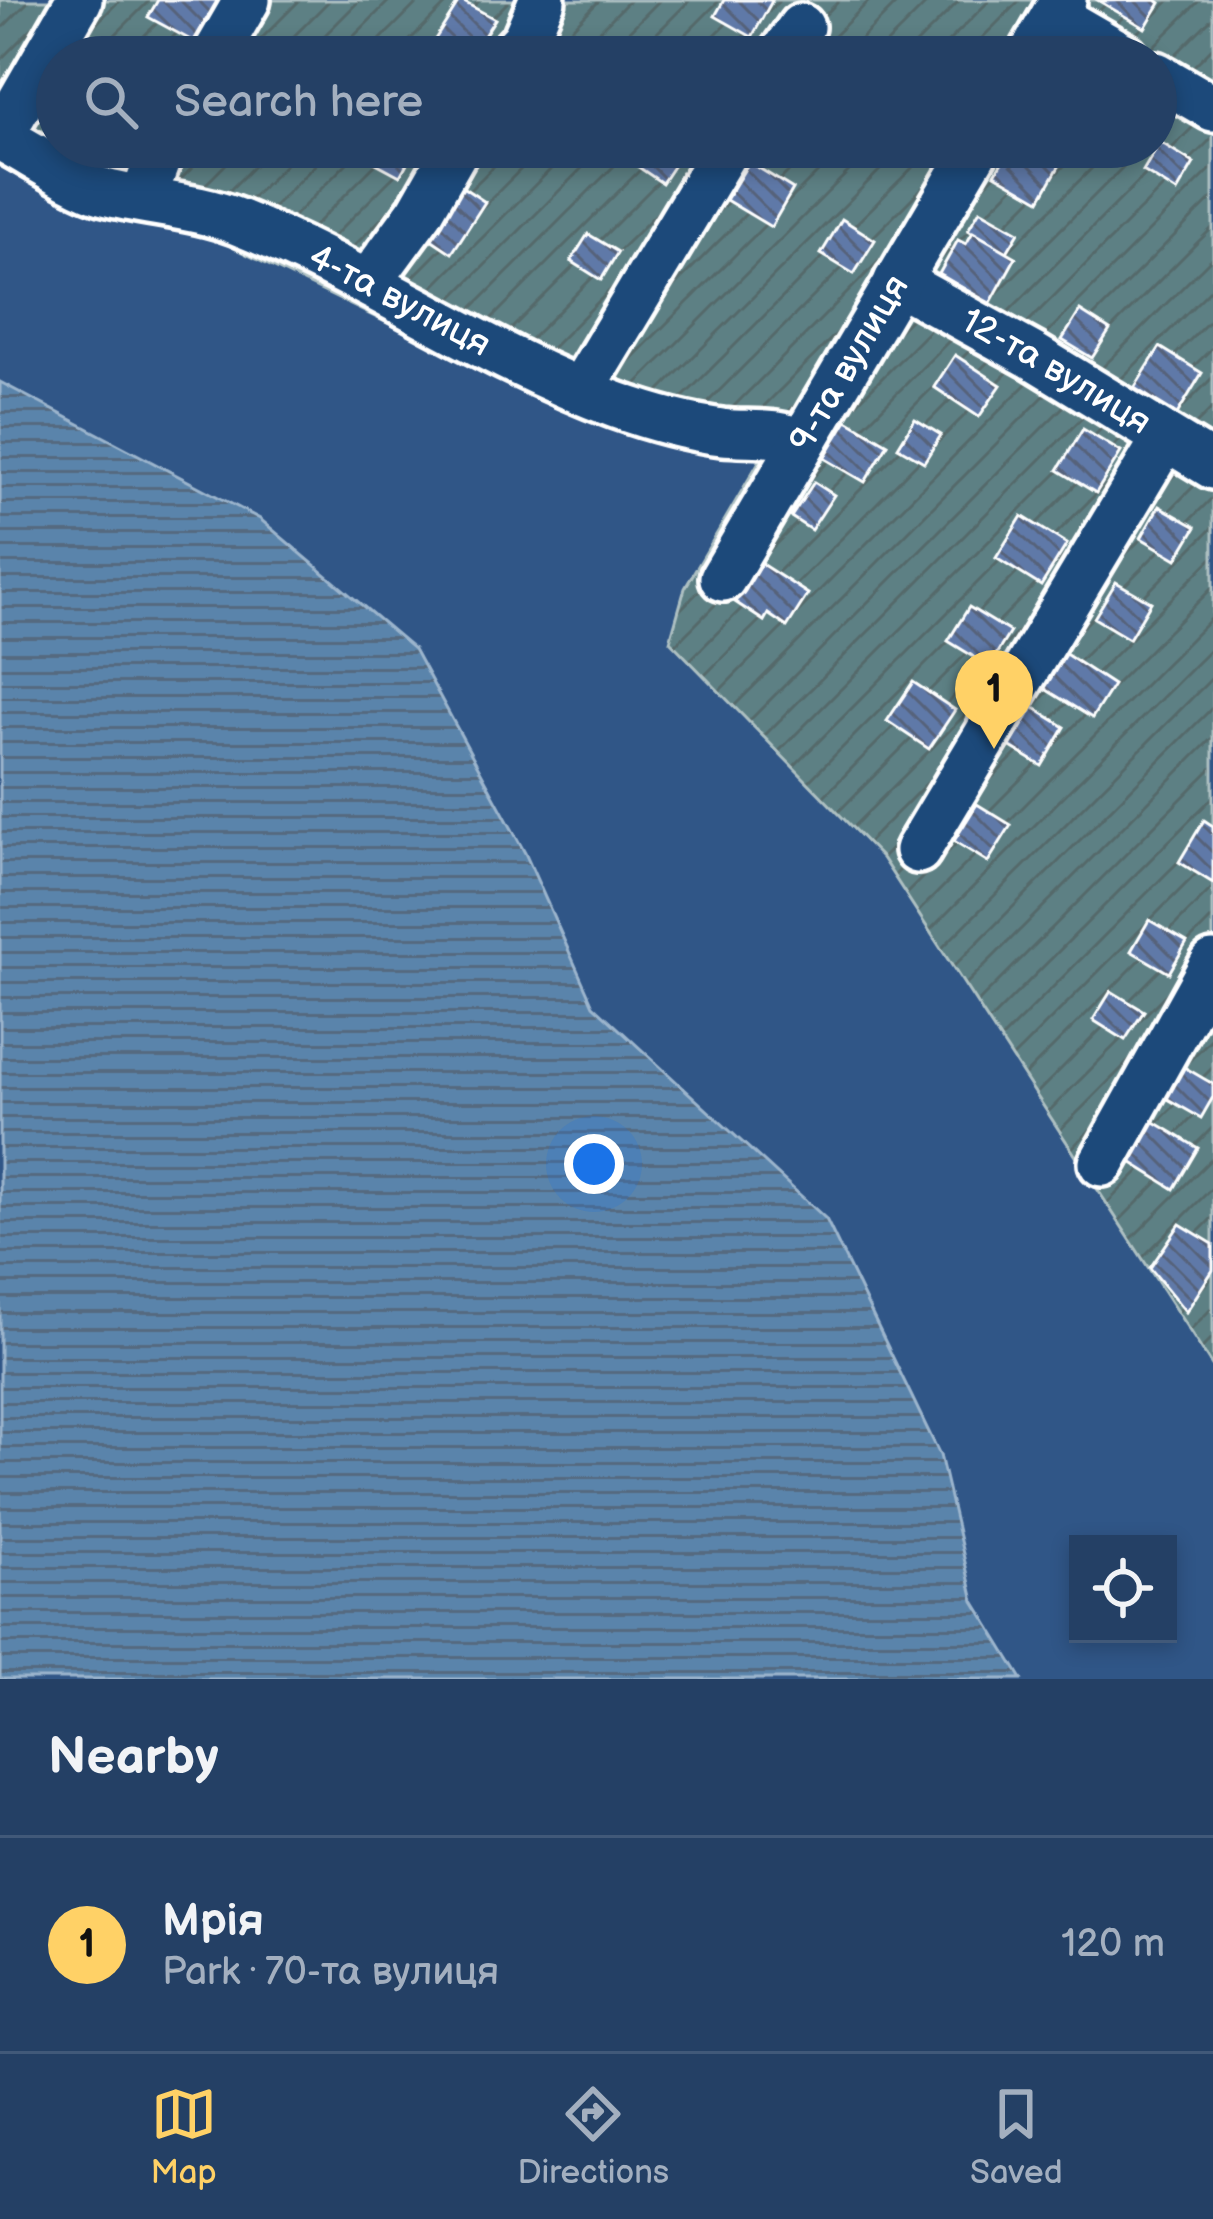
<!DOCTYPE html>
<meta charset="utf-8">
<style>
body{margin:0;font-family:"Balsamiq Sans",sans-serif;background:#304b6e;color:#f1f3f6}
.controls{position:absolute;right:36px;bottom:36px;display:grid;overflow:hidden;border-radius:0px;box-shadow:0 6px 18px #0003}
.controls button{width:108px;height:108px;display:grid;place-items:center;padding:0;border:0;border-bottom:3px solid #415979;background:#244065;color:#f1f3f6;font:60px sans-serif}
.you{position:absolute;left:594px;top:1164px;width:42px;height:42px;margin:-30px;border:9px solid #fff;border-radius:50%;background:#1a73e8;box-shadow:0 0 0 18px #1a73e833}
.badge{display:grid;place-items:center;width:78px;height:78px;border-radius:50%;background:#ffd166;color:#111;font-size:39px;font-weight:700}
.pin{position:absolute;translate:-50% -99px;filter:drop-shadow(0 3px 6px #0008)}
.pin::after{content:'';position:absolute;top:63px;width:42px;height:36px;background:inherit;clip-path:polygon(0 0,100% 0,50% 100%)}
.list{margin:0;padding:0;list-style:none}
h2{display:flex;justify-content:space-between;align-items:center;height:156px;margin:0;padding:0 48px;font-size:51px}
h2 small{font-size:39px;font-weight:400;color:#a3afbf}
.list li{display:grid;grid-template-columns:78px 1fr auto;gap:36px;align-items:center;box-sizing:border-box;height:216px;padding:0 48px;border-top:3px solid #415979}
.list b{display:block;font-size:45px;white-space:nowrap}
.list p{margin:0;font-size:39px;white-space:nowrap;color:#a3afbf}
.list em{font-size:39px;font-style:normal;color:#a3afbf}
.icon{flex:none;width:66px;height:66px;fill:none;stroke:currentColor;stroke-width:2;stroke-linecap:round;stroke-linejoin:round}
.map{position:relative;flex:none;width:1213px;height:1679px;overflow:hidden}
.search{position:absolute;background:#244065;box-shadow:0 6px 18px #0003;left:36px;right:36px;top:36px;height:132px;display:flex;align-items:center;gap:30px;box-sizing:border-box;padding:0 42px;border-radius:66px;color:#a3afbf;font-size:45px}
.sheet{height:372px;background:#244065}
nav{display:flex;justify-content:space-around;align-items:center;box-sizing:border-box;height:168px;border-top:3px solid #415979;background:#244065;font-size:33px;color:#a3afbf}
nav a{display:grid;justify-items:center;gap:6px}
nav .on{color:#ffd166}
.map>svg:first-child{display:block}
.garden{fill:url(#garden-furrows);stroke:#aec0c2;stroke-width:3;fill-rule:evenodd}
.water{fill:url(#water-rules);stroke:#9cb5cd;stroke-width:3}
.building{fill:url(#building-back-hatch);stroke:#fff;stroke-width:3}
.lines{fill:none;stroke-linecap:round;stroke-linejoin:round}
.minor-casing{stroke:#fff;stroke-width:54}
.minor{stroke:#1f4a7a;stroke-width:45}
.labels{text-anchor:middle;dominant-baseline:central;stroke-width:10;stroke-linejoin:round;paint-order:stroke}
.street-label{font-size:36px;fill:#fff;stroke:#1f4a7a}
</style>
<div class="map">
<svg width="1213" height="1679" viewBox="0 0 1213 1679">
<defs>
<pattern id="garden-furrows" width="10" height="10" patternUnits="userSpaceOnUse" patternTransform="scale(3)"><rect width="10" height="10" fill="#5d8084"/><path d="M-1 1l2-2M0 10L10 0M9 11l2-2" fill="none" stroke="#55696b"/></pattern>
<pattern id="water-rules" width="6" height="5" patternUnits="userSpaceOnUse" patternTransform="scale(3)"><rect width="6" height="5" fill="#5a84ab"/><path d="M0 2.5h6" fill="none" stroke="#546b80"/></pattern>
<pattern id="building-back-hatch" width="6" height="6" patternUnits="userSpaceOnUse" patternTransform="scale(3)"><rect width="6" height="6" fill="#5f79a8"/><path d="M-1 5l2 2M0 0l6 6M5-1l2 2" fill="none" stroke="#56627a"/></pattern>
</defs>
<rect width="100%" height="100%" fill="#305687"/>
<filter id="ink" filterUnits="userSpaceOnUse"><feTurbulence type="fractalNoise" baseFrequency=".00833" numOctaves="2"/><feDisplacementMap in="SourceGraphic" scale="24" xChannelSelector="R" yChannelSelector="G"/><feConvolveMatrix kernelMatrix="1 2 1 2 8 2 1 2 1" color-interpolation-filters="sRGB"/></filter>
<g filter="url(#ink)">
<path class="garden" d="M0,0H1213V1367L882,858L670,641L685,588L764,453L627,432L568,411L197,230L62,200L0,166ZM57,57H1156V147H57Z"/>
<polygon class="water" points="0,382 260,519 414,649 525,853 593,1005 826,1219 940,1455 974,1601 1022,1679 0,1679"/>
<g class="building">
<polygon points="158,0 222,0 198,44 148,17"/>
<polygon points="460,0 495,19 470,57 459,57 434,41"/>
<polygon points="724,0 770,0 772,1 752,37 715,16"/>
<polygon points="1156,0 1160,3 1145,28 1099,1"/>
<polygon points="1160,142 1194,163 1177,192 1143,171"/>
<polygon points="370,147 416,147 400,176 365,157"/>
<polygon points="627,147 686,147 662,183 622,156"/>
<polygon points="1011,147 1034,147 1061,163 1040,200 995,174"/>
<polygon points="749,162 793,189 771,227 726,200"/>
<polygon points="455,182 485,202 452,253 422,233"/>
<polygon points="980,210 1019,232 1007,252 968,230"/>
<polygon points="842,219 875,240 854,274 821,254"/>
<polygon points="973,232 1016,257 990,304 939,274 958,240 966,244"/>
<polygon points="588,234 618,252 601,280 571,261"/>
<polygon points="1080,311 1110,330 1092,358 1062,340"/>
<polygon points="1160,347 1202,373 1176,416 1133,390"/>
<polygon points="955,355 1001,385 979,417 934,387"/>
<polygon points="915,419 941,435 924,462 898,447"/>
<polygon points="847,420 888,444 865,482 824,458"/>
<polygon points="1083,429 1121,452 1096,493 1058,470"/>
<polygon points="814,482 834,495 811,530 791,517"/>
<polygon points="1159,506 1196,527 1177,559 1141,538"/>
<polygon points="1022,516 1067,544 1041,586 996,558"/>
<polygon points="760,563 808,594 787,627 768,614 764,621 735,602"/>
<polygon points="1116,582 1151,602 1129,639 1094,618"/>
<polygon points="969,607 1010,632 989,666 948,641"/>
<polygon points="1064,653 1113,685 1092,718 1042,687"/>
<polygon points="913,682 955,710 929,749 887,721"/>
<polygon points="1028,704 1065,727 1042,766 1004,743"/>
<polygon points="977,804 1011,825 988,862 954,841"/>
<polygon points="1204,820 1213,826 1213,883 1179,862"/>
<polygon points="1149,920 1187,942 1169,973 1131,951"/>
<polygon points="1111,991 1144,1011 1125,1040 1093,1020"/>
<polygon points="1184,1067 1213,1084 1213,1097 1201,1118 1166,1098"/>
<polygon points="1153,1121 1198,1148 1174,1189 1129,1161"/>
<polygon points="1180,1224 1213,1244 1213,1270 1186,1312 1150,1268"/>
</g>
<g class="lines">
<defs>
<g id="minor">
<polyline points="1054,16 1125,57"/>
<polyline points="214,57 247,0"/>
<polyline points="509,57 525,40 542,0"/>
<polyline points="780,57 801,27"/>
<polyline points="1030,57 1063,0"/>
<polyline points="1156,75 1213,108"/>
<path id="s1" d="M0,137C29,152 76,184 105,192C150,204 195,205 238,222C368,274 485,357 616,405C652,418 684,427 722,432C750,435 777,430 802,443"/>
<polyline points="0,137 79,0"/>
<polyline points="143,199 162,147"/>
<path id="s2" d="M897,281L1033,356L1213,466"/>
<polyline points="368,283 420,212 457,147"/>
<polyline points="581,390 727,147"/>
<path id="s3" d="M723,578L977,147"/>
<polyline points="918,850 1165,438"/>
<polyline points="1102,1163 1213,964"/>
</g>
</defs>
<use href="#minor" class="minor-casing"/>
<use href="#minor" class="minor"/>
</g>
</g>
<g class="labels">
<g class="street-label">
<text stroke="none"><textPath href="#s1" startOffset="435">4-та вулиця</textPath></text>
<text stroke="none"><textPath href="#s3" startOffset="249">9-та вулиця</textPath></text>
<text stroke="none"><textPath href="#s2" startOffset="183">12-та вулиця</textPath></text>
</g>
</g>
</svg>
<div class="controls">
<button><svg class="icon" aria-label="locate" viewBox="0 0 24 24"><circle cx="12" cy="12" r="6"/><path d="M12 2v4M12 18v4M2 12h4M18 12h4"/></svg></button>
</div>
<div class="you"></div>
<div class="pin badge" style="left:994px;top:749px">1</div>
<div class="search"><svg class="icon" aria-label="search" viewBox="0 0 24 24"><circle cx="10" cy="10" r="6"/><path d="M15 15l6 6"/></svg>Search here</div>
</div>
<section class="sheet">
<h2>Nearby<small></small></h2>
<ul class="list">
<li><span class="badge">1</span><div><b>Мрія</b><p>Park · 70-та вулиця</p></div><em>120 m</em></li>
</ul>
</section>
<nav>
<a class="on"><svg class="icon" aria-label="map" viewBox="0 0 24 24"><path d="M3 6l6-2 6 2 6-2v14l-6 2-6-2-6 2zM9 4v14M15 6v14"/></svg>Map</a>
<a><svg class="icon" aria-label="directions" viewBox="0 0 24 24"><path d="M12 3l9 9-9 9-9-9zM9 14v-3h6M13 9l2 2-2 2"/></svg>Directions</a>
<a><svg class="icon" aria-label="saved" viewBox="0 0 24 24"><path d="M7 4h10v16l-5-4-5 4z"/></svg>Saved</a>
</nav>
